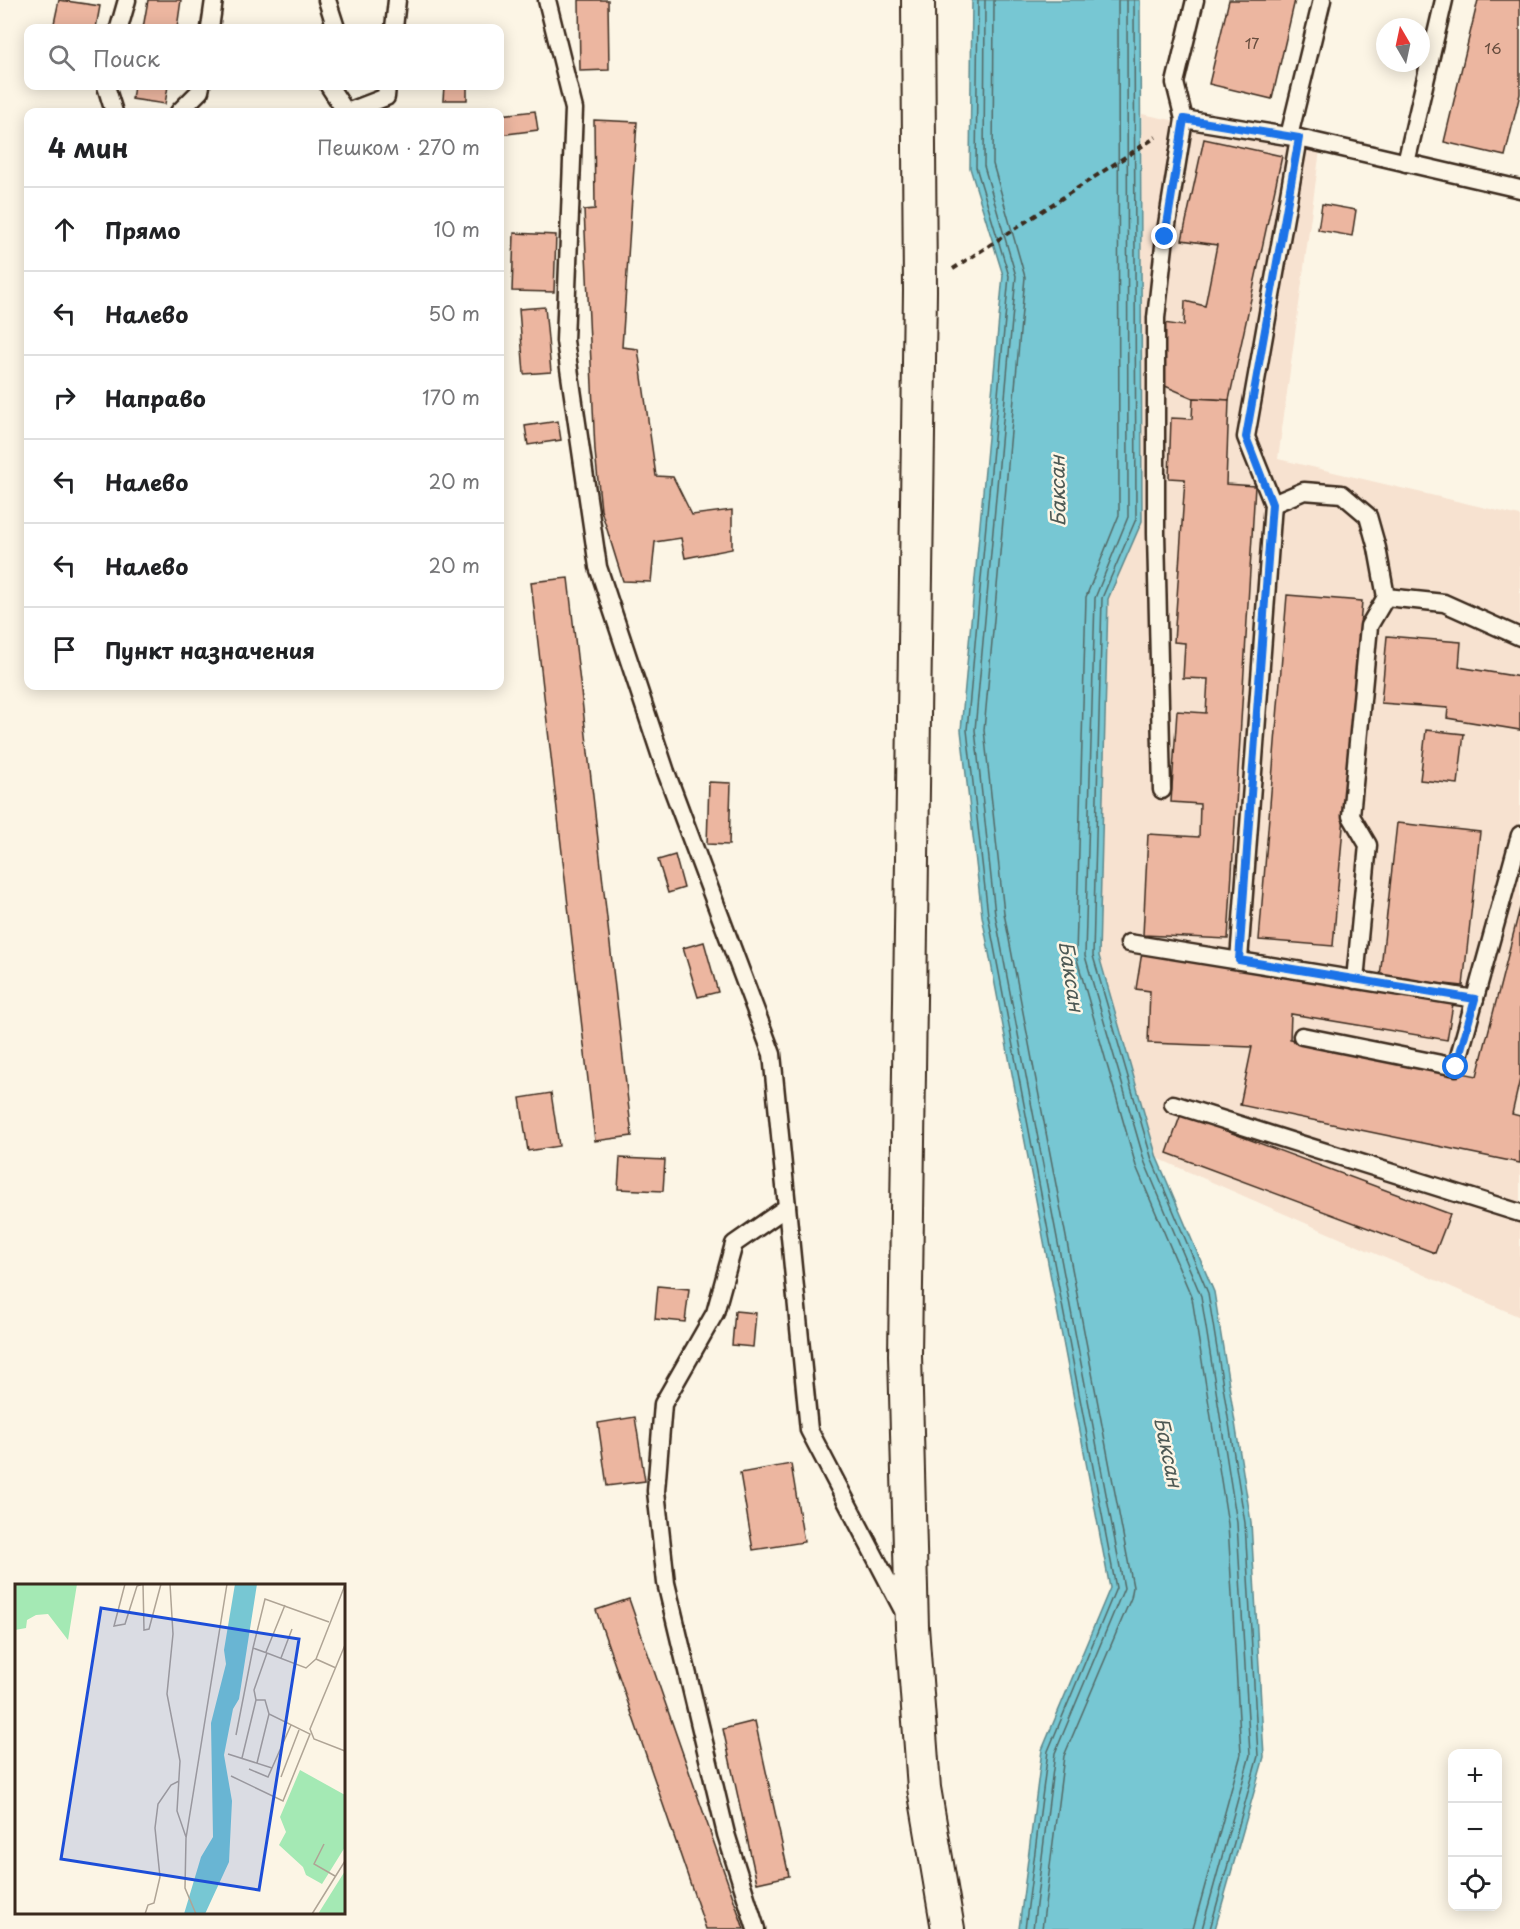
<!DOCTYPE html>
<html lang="ru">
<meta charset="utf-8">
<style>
body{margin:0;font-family:"Playpen Sans",sans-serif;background:#f6f6f6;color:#202124}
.controls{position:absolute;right:18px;bottom:18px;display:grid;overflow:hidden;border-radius:12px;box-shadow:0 3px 15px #0003}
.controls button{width:54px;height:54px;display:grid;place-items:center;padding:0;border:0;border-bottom:2px solid #e0e0e0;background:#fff;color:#202124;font:30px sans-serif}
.compass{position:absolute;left:1376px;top:18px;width:54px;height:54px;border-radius:50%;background:#fff;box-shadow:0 3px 15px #0003;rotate:351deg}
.stop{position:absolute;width:18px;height:18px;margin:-14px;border:4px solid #1a73e8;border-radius:50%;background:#fff}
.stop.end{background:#1a73e8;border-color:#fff;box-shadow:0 2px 6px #0008}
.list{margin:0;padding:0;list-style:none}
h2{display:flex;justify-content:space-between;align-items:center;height:78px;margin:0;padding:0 24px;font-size:26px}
h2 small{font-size:20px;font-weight:400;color:#757577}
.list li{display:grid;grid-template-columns:39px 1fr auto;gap:18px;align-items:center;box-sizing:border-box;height:84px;padding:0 24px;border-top:2px solid #e0e0e0}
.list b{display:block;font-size:22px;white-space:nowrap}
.list em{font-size:20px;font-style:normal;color:#757577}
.icon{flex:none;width:33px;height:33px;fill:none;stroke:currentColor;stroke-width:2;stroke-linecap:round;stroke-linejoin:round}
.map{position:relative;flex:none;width:1520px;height:1929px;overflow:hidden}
.search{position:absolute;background:#fff;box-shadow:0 3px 15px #0003;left:24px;top:24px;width:480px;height:66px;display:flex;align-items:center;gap:15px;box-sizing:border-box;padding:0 21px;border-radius:12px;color:#757577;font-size:22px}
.panel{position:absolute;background:#fff;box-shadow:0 3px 15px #0003;left:24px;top:108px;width:480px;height:582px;border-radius:12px}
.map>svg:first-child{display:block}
.built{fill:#f7e2d0}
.water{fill:#77c7d3;stroke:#5f888b;stroke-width:1.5}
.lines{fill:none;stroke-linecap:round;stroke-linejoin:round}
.shore{stroke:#536966;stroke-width:1.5}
.building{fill:#ecb6a0;stroke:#3b2a1e;stroke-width:1.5}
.lane-casing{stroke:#3b2a1e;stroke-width:21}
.street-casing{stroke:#3b2a1e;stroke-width:36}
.path{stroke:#3b2a1e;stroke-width:4;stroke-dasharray:6 4.5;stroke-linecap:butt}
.lane{stroke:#fcf5e5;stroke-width:16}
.street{stroke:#fcf5e5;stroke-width:32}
.route{stroke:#1a73e8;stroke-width:8}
.labels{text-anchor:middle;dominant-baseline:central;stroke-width:5;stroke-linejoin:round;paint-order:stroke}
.number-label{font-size:15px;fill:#674d3e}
.water-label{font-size:20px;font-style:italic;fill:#4d5954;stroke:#fcf5e5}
.inset-road{fill:none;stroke:#afa495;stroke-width:1.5}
.view{fill:#1d4ed8;fill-opacity:0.15;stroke:#1d4ed8;stroke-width:3}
.inset-edge{fill:none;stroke:#3b2a1e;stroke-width:3}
</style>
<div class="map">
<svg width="1520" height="1929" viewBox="0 0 1520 1929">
<rect width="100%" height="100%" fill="#fcf5e5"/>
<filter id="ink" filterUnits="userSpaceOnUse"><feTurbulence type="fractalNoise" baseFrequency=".0167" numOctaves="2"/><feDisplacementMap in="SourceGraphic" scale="12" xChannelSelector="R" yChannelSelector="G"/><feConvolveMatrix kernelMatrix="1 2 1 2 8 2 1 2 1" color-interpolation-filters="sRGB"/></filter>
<g filter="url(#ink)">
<polygon class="built" points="1142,114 1320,150 1278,459 1520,516 1520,1317 1157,1158 1099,956 1108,599 1142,521"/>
<polygon class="water" points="972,0 1140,0 1142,521 1108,599 1099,956 1157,1158 1214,1292 1251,1522 1264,1757 1215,1929 1019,1929 1042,1750 1110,1588 982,916 961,730 1003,275 970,168"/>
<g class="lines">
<g class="shore">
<polyline points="978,0 976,167 1009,276 967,730 988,915 1116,1588 1048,1751 1025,1929"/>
<polyline points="985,0 984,166 1016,276 975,730 995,914 1124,1588 1055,1753 1033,1929"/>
<polyline points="994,0 993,164 1025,277 984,730 1004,913 1133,1587 1131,1598 1064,1756 1042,1929"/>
<polyline points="1118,0 1119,515 1086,597 1076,956 1136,1166 1192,1298 1228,1524 1241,1754 1193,1929"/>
<polyline points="1127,0 1128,517 1095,598 1085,956 1145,1163 1201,1296 1237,1523 1250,1755 1202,1929"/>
<polyline points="1134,0 1136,519 1102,598 1093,956 1152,1160 1208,1293 1245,1523 1258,1756 1210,1929"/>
</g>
</g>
<g class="building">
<polygon points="59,0 100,6 96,28 53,28"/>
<polygon points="148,0 181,0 177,28 143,28"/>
<polygon points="579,0 608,0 609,70 580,71"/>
<polygon points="1229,0 1295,0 1272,99 1209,84"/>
<polygon points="1478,0 1520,0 1520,94 1505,156 1444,142"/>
<polygon points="134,86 168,86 165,104 132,99"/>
<polygon points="444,86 467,86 467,100 443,100"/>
<polygon points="535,111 538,130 500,135 500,115"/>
<polygon points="594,120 637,122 622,347 638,349 656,476 673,477 692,515 732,510 732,549 685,558 681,538 655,542 651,582 623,581 601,510 595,451 584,210 595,209"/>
<polygon points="1204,139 1282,156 1229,400 1193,398 1165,386 1164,323 1184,326 1185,301 1205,306 1217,245 1182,240"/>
<polygon points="1322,204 1356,210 1352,236 1318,230"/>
<polygon points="514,233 556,235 554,292 512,291"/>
<polygon points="545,307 551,372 524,374 519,309"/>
<polygon points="1193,398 1229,400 1226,484 1255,486 1228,939 1143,935 1148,834 1199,837 1200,804 1171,802 1177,711 1206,713 1208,679 1183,678 1185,643 1174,642 1185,479 1169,478 1171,418 1192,419"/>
<polygon points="558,421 561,440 528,445 525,426"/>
<polygon points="568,578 632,1136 595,1141 531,582"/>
<polygon points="1287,595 1362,601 1333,946 1259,940"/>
<polygon points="1387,636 1461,642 1459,667 1520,677 1520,730 1447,718 1448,708 1381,703"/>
<polygon points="1426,730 1464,734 1458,784 1420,780"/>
<polygon points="709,782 731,783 729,845 707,844"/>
<polygon points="1397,823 1480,832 1463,986 1380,977"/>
<polygon points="675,855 684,888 668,893 658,860"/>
<polygon points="1520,908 1520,1079 1512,1114 1520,1116 1520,1163 1240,1105 1252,1047 1148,1043 1150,991 1136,989 1142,952 1453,1004 1447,1040 1291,1014 1290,1039 1477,1076"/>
<polygon points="704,942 718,992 698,997 683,948"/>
<polygon points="551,1093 559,1146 528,1151 520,1098"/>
<polygon points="1181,1114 1450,1214 1435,1253 1167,1153"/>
<polygon points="620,1158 665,1160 663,1191 618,1189"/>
<polygon points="658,1286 689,1289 685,1322 655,1319"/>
<polygon points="735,1311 756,1313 753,1347 732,1345"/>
<polygon points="635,1417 645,1481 607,1486 598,1423"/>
<polygon points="791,1464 804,1542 753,1550 740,1473"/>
<polygon points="629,1599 744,1929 706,1929 596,1610"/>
<polygon points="755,1721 789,1876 757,1883 723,1729"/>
</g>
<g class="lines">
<defs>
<g id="lane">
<polyline points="327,0 336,28"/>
<polyline points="547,0 574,109 565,341 598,567 666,772 772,1054 809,1430 906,1616"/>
<polyline points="119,28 127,0"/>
<polyline points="210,28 214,0"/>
<polyline points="394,28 397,0"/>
<polyline points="106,86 114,112"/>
<polyline points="329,86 346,112"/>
<polyline points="179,112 200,91 201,86"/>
<polyline points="347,112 386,97 387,86"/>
<polyline points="1184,119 1175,83 1195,0"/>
<polyline points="1289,136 1322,0"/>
<polyline points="1406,163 1444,0"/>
<polyline points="1273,504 1304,491 1342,494 1368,516 1377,548 1386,597 1444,603 1520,637"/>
<polyline points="1162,790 1156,533 1156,318 1165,237 1184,119 1299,138"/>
<polyline points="1129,943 1475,999"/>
<polyline points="1239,960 1273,504 1246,437 1299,138 1520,189"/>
<polyline points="1355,980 1368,845 1351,816 1369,626 1386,597"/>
<polyline points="1302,1036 1456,1067 1520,835"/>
<polyline points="1173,1104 1520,1213"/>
<polyline points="756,1929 726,1834 666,1583 656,1491 663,1404 715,1313 734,1244 787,1207"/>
</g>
<polyline id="street" points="918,0 920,291 905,1355 912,1627 924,1788 948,1929"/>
</defs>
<use href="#lane" class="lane-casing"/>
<use href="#street" class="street-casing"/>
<polyline class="path" points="953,269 1156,137"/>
<use href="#lane" class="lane"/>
<use href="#street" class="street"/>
</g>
</g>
<g class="lines" filter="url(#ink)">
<polyline class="route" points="1165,237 1184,119 1299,138 1246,437 1272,504 1239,960 1475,999 1456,1067"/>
</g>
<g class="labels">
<g class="number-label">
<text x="1252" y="42">17</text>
<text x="1493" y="47">16</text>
</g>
<g class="water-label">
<text transform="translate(1057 491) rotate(-91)">Баксан</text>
<text transform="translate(1072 976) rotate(81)">Баксан</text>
<text transform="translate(1169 1452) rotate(78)">Баксан</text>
</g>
</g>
<g transform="translate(15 1584)">
<rect width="330" height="330" fill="#fcf5e5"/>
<path d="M0,0H62L53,56L33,30L21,31L12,36L11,44L0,46ZM285,186L330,211V263L307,300L291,291L288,283L264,261L271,248L265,233ZM330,287V330H303Z" fill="#a4e9b4"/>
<path d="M220,0H242L224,115L218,125L209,171L217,217L214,278L190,330H169L186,273L198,253L196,139L211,80L209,66Z" fill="#77c7d3"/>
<path class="inset-road" d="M110,0L99,42L110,40L122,2L128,0L129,46L134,45L146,0M155,0L158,50L152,110L165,177L162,227L171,253M330,61L295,145L299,155L330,167M238,64L250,15L314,38M251,68L270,21M266,74L277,45M321,84L301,75L330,1M221,151L238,64L252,69M213,170L257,184M227,174L241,116L239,106L252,69L291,84L301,75M242,179L254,130M234,185L253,193L276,141M216,192L268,217L295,150L254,130L250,116H241M266,193L284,146M309,260L299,280L320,292M130,330L133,321L139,319L145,293L140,244L143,220L156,201L164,197M181,330L170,304L171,254L212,0M297,330L330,277"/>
<path class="view" d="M86,24L284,55L244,306L46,275Z"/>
<rect width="330" height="330" class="inset-edge"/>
</g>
</svg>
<div class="controls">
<button>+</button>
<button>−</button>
<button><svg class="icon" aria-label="locate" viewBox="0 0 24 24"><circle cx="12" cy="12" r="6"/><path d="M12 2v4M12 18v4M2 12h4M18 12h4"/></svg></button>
</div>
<svg class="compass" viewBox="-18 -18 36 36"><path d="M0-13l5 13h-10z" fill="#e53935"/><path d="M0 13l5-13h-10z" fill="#757577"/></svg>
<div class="stop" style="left:1456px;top:1067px"></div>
<div class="stop end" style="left:1165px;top:237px"></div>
<div class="search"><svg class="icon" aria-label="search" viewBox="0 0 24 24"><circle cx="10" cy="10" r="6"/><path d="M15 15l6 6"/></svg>Поиск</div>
<section class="panel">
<h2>4 мин<small>Пешком · 270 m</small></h2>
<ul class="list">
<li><svg class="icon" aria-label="ahead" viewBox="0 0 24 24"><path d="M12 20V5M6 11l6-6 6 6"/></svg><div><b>Прямо</b></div><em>10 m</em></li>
<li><svg class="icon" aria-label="left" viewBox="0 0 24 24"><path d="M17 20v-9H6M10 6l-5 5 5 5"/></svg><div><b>Налево</b></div><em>50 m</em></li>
<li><svg class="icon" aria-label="right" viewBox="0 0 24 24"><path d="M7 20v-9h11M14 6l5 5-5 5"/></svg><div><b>Направо</b></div><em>170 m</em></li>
<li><svg class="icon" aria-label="left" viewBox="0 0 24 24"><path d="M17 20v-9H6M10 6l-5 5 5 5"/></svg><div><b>Налево</b></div><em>20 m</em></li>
<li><svg class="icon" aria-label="left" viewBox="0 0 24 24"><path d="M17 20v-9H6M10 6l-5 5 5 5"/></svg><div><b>Налево</b></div><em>20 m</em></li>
<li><svg class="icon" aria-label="arrive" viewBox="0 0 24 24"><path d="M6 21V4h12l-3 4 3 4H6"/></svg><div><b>Пункт назначения</b></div></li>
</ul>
</section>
</div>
